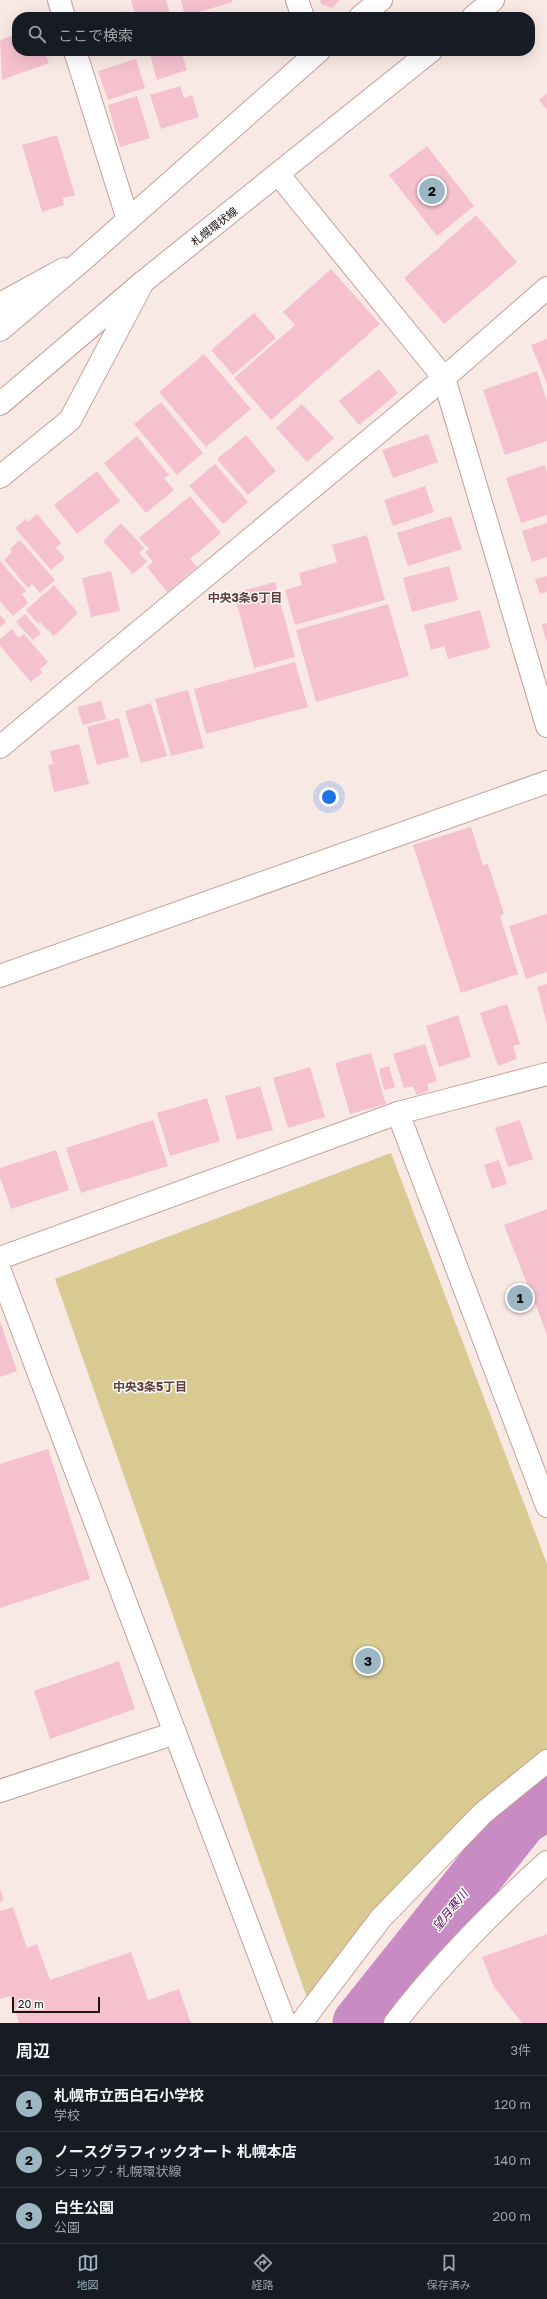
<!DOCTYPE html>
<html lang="ja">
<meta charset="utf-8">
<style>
body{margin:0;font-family:"Golos Text","Noto Sans JP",sans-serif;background:#242831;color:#f1f3f6}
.scale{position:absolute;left:12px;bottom:10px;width:88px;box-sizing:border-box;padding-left:4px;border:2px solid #1f120f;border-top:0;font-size:11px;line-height:14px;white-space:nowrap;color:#1f120f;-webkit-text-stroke:3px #fafafa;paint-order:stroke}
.you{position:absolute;left:329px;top:797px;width:14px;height:14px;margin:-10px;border:3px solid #fff;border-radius:50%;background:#1a73e8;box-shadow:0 0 0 6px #1a73e833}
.badge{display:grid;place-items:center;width:26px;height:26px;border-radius:50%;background:#9cb6c4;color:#111;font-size:13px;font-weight:700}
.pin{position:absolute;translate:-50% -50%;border:2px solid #fff;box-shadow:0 1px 4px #0006}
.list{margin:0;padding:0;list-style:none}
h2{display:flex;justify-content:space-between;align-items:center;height:52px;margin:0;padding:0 16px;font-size:17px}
h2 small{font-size:13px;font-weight:400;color:#9ea1a6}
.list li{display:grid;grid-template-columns:26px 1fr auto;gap:12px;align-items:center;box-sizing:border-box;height:56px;padding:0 16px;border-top:1px solid #363941}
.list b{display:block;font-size:15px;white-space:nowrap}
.list p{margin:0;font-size:13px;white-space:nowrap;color:#9ea1a6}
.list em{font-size:13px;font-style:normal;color:#9ea1a6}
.icon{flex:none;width:22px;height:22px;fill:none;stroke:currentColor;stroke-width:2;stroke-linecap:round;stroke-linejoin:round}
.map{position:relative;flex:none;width:547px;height:2023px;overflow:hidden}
.search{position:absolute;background:#171b24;box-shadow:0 4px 16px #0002;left:12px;right:12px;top:12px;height:44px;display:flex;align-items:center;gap:10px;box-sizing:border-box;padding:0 14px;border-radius:16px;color:#9ea1a6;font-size:15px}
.sheet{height:220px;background:#171b24}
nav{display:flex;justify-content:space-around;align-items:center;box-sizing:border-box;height:56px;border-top:1px solid #363941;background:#171b24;font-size:11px;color:#9ea1a6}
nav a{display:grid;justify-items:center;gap:2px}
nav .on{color:#9cb6c4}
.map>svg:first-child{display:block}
.green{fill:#d8ca91}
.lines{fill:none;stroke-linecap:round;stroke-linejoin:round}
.river{stroke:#c88bc4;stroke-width:53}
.building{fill:#f6c1cf}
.street-casing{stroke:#c59f97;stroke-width:24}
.primary-casing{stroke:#c59f97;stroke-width:24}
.street{stroke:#fff;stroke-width:22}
.primary{stroke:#fff;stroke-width:22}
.labels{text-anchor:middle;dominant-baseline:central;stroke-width:3;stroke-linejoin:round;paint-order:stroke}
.street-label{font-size:11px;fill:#1f120f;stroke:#fafafa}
.neighbourhood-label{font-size:12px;font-weight:bold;fill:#61413a;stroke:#fafafa}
.water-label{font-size:12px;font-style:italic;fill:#5b115a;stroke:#fafafa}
</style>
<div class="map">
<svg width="547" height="2023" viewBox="0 0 547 2023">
<rect width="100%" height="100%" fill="#f9e9e5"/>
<polygon class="green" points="391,1153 547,1564 547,1758 308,2001 55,1279"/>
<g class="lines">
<polyline class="river" points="359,2023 522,1819 547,1803"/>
</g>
<g class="building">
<polygon points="131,0 166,0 170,14 161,17 136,17"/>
<polygon points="181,0 232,0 233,2 185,16"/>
<polygon points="320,0 340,0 332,8 321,4"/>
<polygon points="123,11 125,17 104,17"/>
<polygon points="17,34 17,51 44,51 49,63 2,80 0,40"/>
<polygon points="149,51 181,51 187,70 157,80"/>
<polygon points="136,59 145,88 108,100 98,71"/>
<polygon points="180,86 184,98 192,95 199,117 161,129 150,95"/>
<polygon points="547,93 547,110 539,100"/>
<polygon points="137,96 150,138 120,147 108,105"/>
<polygon points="57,135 75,195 63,198 64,205 42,212 22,145"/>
<polygon points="427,146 474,206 437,236 389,175"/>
<polygon points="476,215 517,262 444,324 404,278"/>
<polygon points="331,269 380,324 271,420 234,378 295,325 283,312"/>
<polygon points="254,313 276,338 233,375 211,350"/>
<polygon points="547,339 547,384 531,345"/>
<polygon points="204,354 251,409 206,447 159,392"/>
<polygon points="379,369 398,393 359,425 339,401"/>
<polygon points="537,371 547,401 547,441 505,455 483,390"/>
<polygon points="161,402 203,453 177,475 134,424"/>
<polygon points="302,404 334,438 307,462 276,428"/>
<polygon points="428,434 438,462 393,478 382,450"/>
<polygon points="246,435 276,471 248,495 217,459"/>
<polygon points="137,436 169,475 164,478 174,490 146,513 104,463"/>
<polygon points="215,464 248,502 223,524 189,486"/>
<polygon points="545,465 547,472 547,515 521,523 506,478"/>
<polygon points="97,471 120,501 77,534 54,505"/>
<polygon points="425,486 434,512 393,526 384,500"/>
<polygon points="190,496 221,533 190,559 197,567 167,592 147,567 153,562 145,552 149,549 139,538"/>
<polygon points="37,514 61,543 56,548 65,558 51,570 15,528 26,519 28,522"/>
<polygon points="451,516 462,549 408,566 397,533"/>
<polygon points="121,523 144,548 139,553 147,561 133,574 103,541"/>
<polygon points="547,523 547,557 532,562 522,531"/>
<polygon points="367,535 385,600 295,625 285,590 302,585 299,573 337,562 332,545"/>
<polygon points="20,540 55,580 40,593 32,584 28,588 4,560 12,552 10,549"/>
<polygon points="0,561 26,591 22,594 28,603 13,616 0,601"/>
<polygon points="449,566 458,600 412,612 403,578"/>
<polygon points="111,571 120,611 91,617 82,578"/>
<polygon points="547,576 547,592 540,594 535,579"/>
<polygon points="275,582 295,657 254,668 234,593"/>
<polygon points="54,585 78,613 54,636 40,622 38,624 26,610"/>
<polygon points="388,604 409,676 316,702 296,630"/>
<polygon points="480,610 490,648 448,659 444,646 431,650 424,625"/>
<polygon points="25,614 41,633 33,640 16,622"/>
<polygon points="0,615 6,622 0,627"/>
<polygon points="547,623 547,640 546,641 542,624"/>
<polygon points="12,629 19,638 24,634 48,662 40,669 42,673 31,682 0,646 0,639"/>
<polygon points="295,662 308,707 206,734 194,689"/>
<polygon points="188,690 204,748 171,756 155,699"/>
<polygon points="101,701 106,719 83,725 77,707"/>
<polygon points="151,703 167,756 141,763 125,711"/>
<polygon points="119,718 129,757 97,765 87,727"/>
<polygon points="79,744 89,784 54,792 48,765 53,764 50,751"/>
<polygon points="471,827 483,865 488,864 504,914 500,916 518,974 461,993 413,845"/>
<polygon points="547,914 547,972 526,979 509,926"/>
<polygon points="547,984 547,1024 537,987"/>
<polygon points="507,1004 520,1044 513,1046 517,1059 498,1066 480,1013"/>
<polygon points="458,1015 471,1057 439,1067 426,1026"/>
<polygon points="425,1044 437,1081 427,1084 429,1091 417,1095 413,1086 404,1088 393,1054"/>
<polygon points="371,1053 386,1104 350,1114 335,1063"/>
<polygon points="389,1066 395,1087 384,1090 379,1069"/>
<polygon points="310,1067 325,1117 288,1128 273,1078"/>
<polygon points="260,1086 273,1130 237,1140 225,1096"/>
<polygon points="207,1098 220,1141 170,1156 157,1113"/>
<polygon points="153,1120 168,1166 81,1193 66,1148"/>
<polygon points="520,1120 533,1159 508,1167 495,1128"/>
<polygon points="56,1150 69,1190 11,1209 0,1177 0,1168"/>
<polygon points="499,1160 507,1184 492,1189 484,1165"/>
<polygon points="547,1209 547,1334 504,1225"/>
<polygon points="0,1321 17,1371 0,1377"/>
<polygon points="48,1449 90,1579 0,1608 0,1464"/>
<polygon points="119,1661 135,1709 50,1739 34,1691"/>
<polygon points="0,1888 4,1900 0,1902"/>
<polygon points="13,1907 27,1948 37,1944 50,1980 131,1952 148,2000 179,1989 191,2023 19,2023 10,1996 0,1999 0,1911"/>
<polygon points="547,1934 547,2023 522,2023 494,1987 482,1957"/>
</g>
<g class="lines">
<defs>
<g id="street">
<polyline points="59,0 64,17"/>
<polyline points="297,0 303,17"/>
<polyline points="75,51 128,220"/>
<polyline points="279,175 444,378 547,726"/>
<polyline points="0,304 64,269"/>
<polyline points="0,477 70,420 143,282"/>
<polyline points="0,747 444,378 547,288"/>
<polyline points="0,976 547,782"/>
<polyline points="398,1113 547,1506"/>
<polyline points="0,1258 398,1113 547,1074"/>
<polyline points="0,1271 285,2023"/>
<polyline points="0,1791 175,1733"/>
<polyline points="301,2023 381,1918 483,1813 547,1761"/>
<path d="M395,2023C440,1964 492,1912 547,1862"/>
</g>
<g id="primary">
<polyline points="360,17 381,0"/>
<polyline points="473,17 493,0"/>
<polyline points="0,330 85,258 319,51"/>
<polyline points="0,404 143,282 431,51"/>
</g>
</defs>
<use href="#street" class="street-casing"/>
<use href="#primary" class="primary-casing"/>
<use href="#street" class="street"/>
<use href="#primary" class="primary"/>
</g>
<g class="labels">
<g class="street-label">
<text transform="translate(214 226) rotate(-38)">札幌環状線</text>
</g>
<g class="neighbourhood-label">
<text x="245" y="597">中央3条6丁目</text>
<text x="150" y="1386">中央3条5丁目</text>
</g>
<g class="water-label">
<text transform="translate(450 1910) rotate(-51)">望月寒川</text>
</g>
</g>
</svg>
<div class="scale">20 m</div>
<div class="you"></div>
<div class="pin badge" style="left:520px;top:1298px">1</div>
<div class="pin badge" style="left:432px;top:191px">2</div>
<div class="pin badge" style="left:368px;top:1661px">3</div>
<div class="search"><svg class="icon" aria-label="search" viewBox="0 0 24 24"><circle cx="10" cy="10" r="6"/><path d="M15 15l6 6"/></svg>ここで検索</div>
</div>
<section class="sheet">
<h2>周辺<small>3件</small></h2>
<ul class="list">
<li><span class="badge">1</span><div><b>札幌市立西白石小学校</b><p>学校</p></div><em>120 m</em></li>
<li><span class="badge">2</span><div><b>ノースグラフィックオート 札幌本店</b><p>ショップ · 札幌環状線</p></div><em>140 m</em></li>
<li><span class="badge">3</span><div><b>白生公園</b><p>公園</p></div><em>200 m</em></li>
</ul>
</section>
<nav>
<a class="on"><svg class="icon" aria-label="map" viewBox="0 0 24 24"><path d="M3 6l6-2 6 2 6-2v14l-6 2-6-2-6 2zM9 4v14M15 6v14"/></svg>地図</a>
<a><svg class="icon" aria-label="directions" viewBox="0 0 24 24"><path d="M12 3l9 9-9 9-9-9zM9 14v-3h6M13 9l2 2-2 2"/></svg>経路</a>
<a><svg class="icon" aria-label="saved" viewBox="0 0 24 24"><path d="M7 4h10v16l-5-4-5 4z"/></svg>保存済み</a>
</nav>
